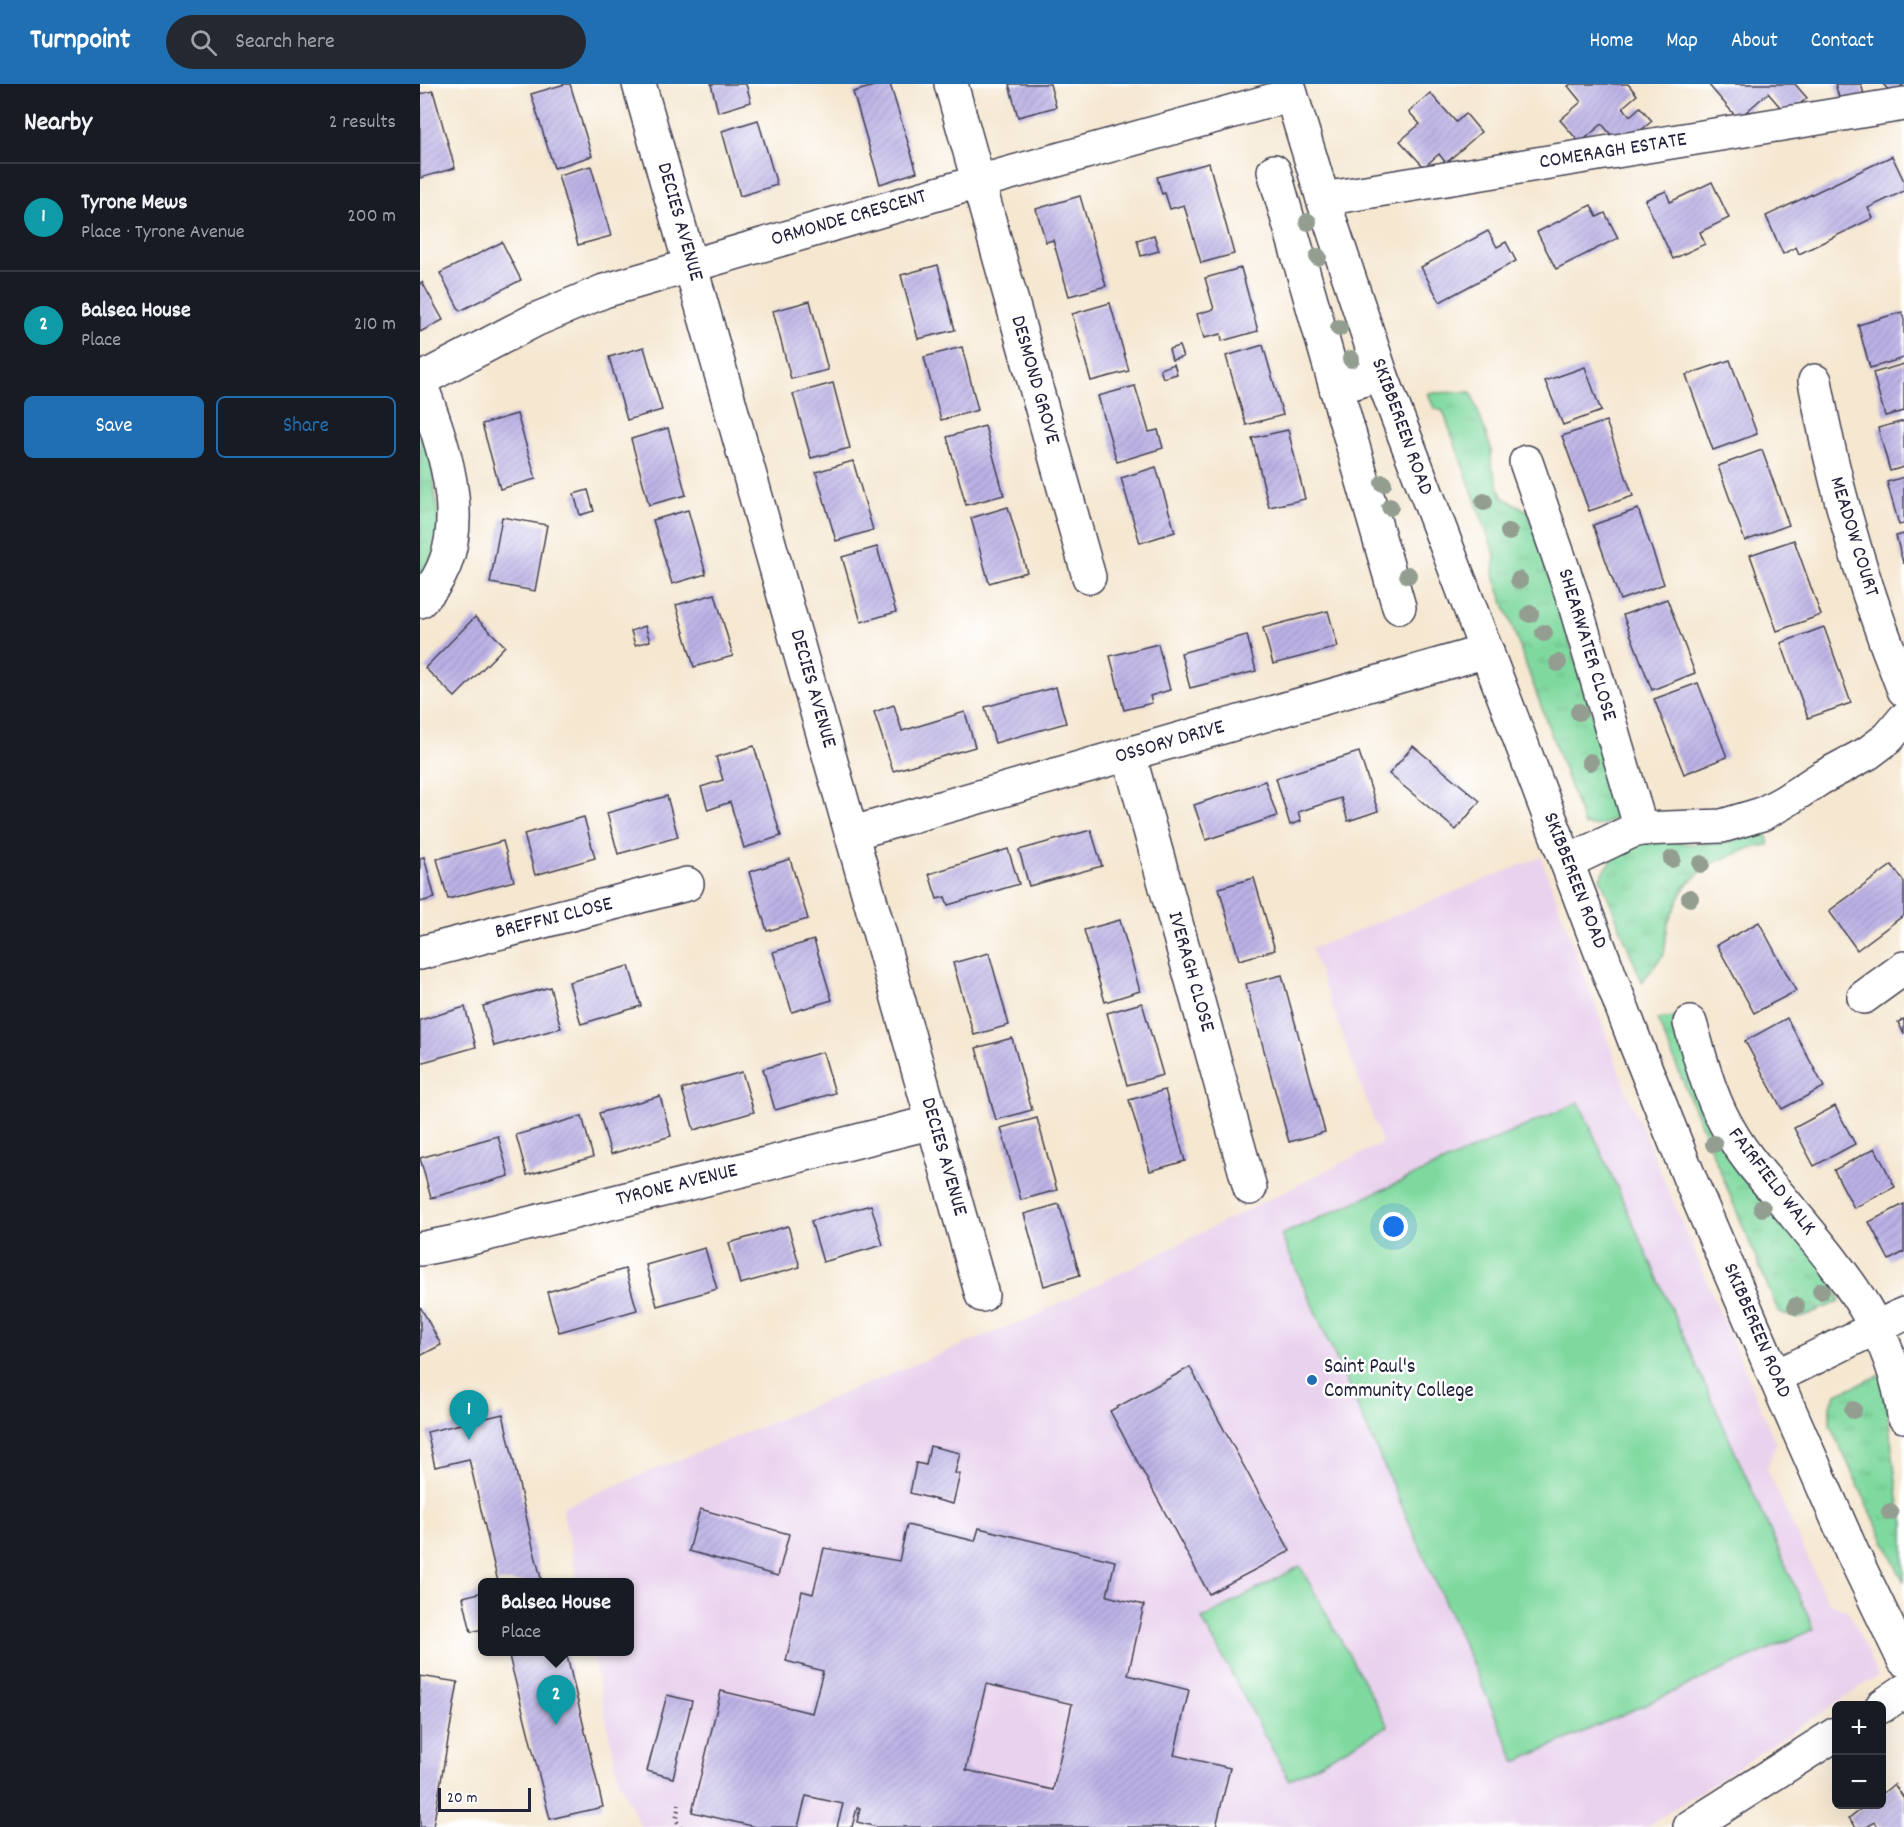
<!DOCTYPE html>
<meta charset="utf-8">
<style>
body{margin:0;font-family:Dekko,sans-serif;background:#242831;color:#f1f3f6}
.controls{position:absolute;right:18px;bottom:18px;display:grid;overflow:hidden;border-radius:9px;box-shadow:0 6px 24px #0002}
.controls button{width:54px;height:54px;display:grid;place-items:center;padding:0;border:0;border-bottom:2px solid #363941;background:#171b24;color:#f1f3f6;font:30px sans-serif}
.scale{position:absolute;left:18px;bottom:15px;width:93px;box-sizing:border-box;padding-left:6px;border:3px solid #22223b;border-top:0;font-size:16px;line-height:21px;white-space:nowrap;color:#22223b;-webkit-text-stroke:4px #fff;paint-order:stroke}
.you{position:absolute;left:974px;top:1143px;width:21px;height:21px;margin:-15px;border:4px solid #fff;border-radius:50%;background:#1a73e8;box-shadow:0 0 0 9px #1a73e833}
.badge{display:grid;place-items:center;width:39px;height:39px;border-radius:50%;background:#1f6fb2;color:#fff;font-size:20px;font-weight:700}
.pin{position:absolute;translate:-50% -50px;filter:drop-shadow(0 2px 3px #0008)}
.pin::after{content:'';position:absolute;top:32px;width:21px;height:18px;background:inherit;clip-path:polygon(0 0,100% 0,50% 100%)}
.popup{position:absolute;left:58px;top:1494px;width:156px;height:78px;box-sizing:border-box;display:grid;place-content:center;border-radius:9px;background:#171b24;filter:drop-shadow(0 2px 4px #0005);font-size:20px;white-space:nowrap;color:#9ea1a6}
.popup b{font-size:22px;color:#f1f3f6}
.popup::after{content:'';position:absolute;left:50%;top:100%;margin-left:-12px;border:12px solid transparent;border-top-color:#171b24}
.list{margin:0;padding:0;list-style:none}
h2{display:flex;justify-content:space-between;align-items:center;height:78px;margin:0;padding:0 24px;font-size:26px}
h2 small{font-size:20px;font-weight:400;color:#9ea1a6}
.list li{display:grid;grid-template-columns:39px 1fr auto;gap:18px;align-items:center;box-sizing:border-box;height:108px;padding:0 24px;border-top:2px solid #363941}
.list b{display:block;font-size:22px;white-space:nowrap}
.list p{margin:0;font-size:20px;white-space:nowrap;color:#9ea1a6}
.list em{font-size:20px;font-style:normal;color:#9ea1a6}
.actions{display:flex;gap:12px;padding:18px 24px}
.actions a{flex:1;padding:14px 0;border:2px solid #1f6fb2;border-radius:9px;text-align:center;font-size:21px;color:#1f6fb2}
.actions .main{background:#1f6fb2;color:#fff}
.icon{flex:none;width:33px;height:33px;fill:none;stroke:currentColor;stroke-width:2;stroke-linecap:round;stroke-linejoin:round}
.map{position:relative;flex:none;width:1484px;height:1743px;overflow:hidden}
header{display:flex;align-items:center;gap:36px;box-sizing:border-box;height:84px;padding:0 30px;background:#1f6fb2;color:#fff}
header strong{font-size:28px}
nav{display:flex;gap:33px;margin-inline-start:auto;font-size:21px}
.search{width:420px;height:54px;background:#242831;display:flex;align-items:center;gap:15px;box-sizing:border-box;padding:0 21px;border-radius:33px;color:#9ea1a6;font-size:22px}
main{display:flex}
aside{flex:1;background:#171b24}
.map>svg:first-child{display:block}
.built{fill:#e9d2ed}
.grass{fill:url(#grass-tufts);stroke:#507e6d;stroke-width:1.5}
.park{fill:#7fd99f;stroke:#507e6d;stroke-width:1.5}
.building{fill:url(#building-hatch);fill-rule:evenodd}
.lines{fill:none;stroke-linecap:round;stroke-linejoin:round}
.minor-casing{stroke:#424051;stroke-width:36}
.tertiary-casing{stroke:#424051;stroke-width:36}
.path{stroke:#424051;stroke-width:4;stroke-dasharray:1.5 4.5;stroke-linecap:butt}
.minor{stroke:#fff;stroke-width:33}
.tertiary{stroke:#fff;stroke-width:33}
.tree{fill:#939e91}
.poi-dot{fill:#1f6fb2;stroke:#fff;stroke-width:2}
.labels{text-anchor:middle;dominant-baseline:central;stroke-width:5;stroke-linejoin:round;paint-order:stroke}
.street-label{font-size:21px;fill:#22223b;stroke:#fff}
.poi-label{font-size:21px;fill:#22223b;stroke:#fff;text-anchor:start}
</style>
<header>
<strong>Turnpoint</strong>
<div class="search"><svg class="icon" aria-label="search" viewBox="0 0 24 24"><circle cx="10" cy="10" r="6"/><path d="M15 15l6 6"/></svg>Search here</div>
<nav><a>Home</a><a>Map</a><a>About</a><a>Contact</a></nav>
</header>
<main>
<aside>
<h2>Nearby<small>2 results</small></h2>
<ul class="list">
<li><span class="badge" style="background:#0f9aa8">1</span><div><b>Tyrone Mews</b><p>Place · Tyrone Avenue</p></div><em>200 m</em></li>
<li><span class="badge" style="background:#0f9aa8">2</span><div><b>Balsea House</b><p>Place</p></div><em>210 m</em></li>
</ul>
<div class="actions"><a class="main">Save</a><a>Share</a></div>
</aside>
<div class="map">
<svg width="1484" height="1743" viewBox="0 0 1484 1743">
<defs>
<pattern id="grass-tufts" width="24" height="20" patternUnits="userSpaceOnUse" patternTransform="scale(1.5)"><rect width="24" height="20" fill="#7fd99f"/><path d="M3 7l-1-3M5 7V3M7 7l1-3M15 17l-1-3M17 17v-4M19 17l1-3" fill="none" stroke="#6dba8a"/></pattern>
<pattern id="building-hatch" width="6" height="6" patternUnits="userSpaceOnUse" patternTransform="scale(1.5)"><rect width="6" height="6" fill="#bbb1e5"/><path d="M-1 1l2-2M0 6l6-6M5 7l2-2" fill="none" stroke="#a098c5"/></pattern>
</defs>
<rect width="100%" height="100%" fill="#fff"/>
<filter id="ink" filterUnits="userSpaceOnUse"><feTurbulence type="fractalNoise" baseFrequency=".0167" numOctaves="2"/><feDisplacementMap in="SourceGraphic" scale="12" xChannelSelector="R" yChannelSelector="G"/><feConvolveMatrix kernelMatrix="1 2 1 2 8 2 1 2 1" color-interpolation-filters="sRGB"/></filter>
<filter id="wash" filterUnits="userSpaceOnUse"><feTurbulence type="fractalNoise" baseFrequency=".008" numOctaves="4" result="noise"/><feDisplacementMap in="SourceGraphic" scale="24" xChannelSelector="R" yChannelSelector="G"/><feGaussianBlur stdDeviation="1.35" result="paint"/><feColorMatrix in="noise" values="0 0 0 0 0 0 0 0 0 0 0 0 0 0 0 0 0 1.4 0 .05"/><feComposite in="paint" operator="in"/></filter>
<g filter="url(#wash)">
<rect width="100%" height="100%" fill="#f5e7d0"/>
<polygon class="built" points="1121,773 1210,1016 1356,1360 1347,1385 1408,1518 1429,1527 1458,1592 1226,1743 221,1743 199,1698 172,1568 210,1568 210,1498 158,1498 142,1423 612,1233 962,1059 891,865"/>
<g class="grass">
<path d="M1051,308L1071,364V379L1082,413L1108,427L1202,724C1194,739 1181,744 1164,741L1074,492L1075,471L1023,327L1014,324L1008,309Z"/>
<polygon points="0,341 10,363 20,453 0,501"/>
<polygon points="1346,748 1349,761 1330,764 1288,781 1265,802 1248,839 1244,870 1222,898 1180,793 1192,776 1213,762 1232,755 1271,760 1302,759"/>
<polygon points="1254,933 1296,1050 1406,1186 1420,1217 1377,1235 1358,1227 1237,935"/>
<polygon points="1463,1290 1479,1421 1484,1439 1484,1499 1410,1341 1410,1321 1416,1310"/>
</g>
<g class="park">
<polygon points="1159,1018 1394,1545 1096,1678 861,1151"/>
<polygon points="880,1482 968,1642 869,1696 782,1535"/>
</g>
<g id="blocks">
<g class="building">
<polygon points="145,0 150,0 172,72 134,84 111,10"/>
<polygon points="291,0 326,0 331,18 298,28"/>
<polygon points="461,0 470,0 497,88 460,100 433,8"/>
<polygon points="589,0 630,0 636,23 598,33"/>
<polygon points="1151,0 1208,0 1217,11 1203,23 1210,32 1220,23 1232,37 1201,63 1182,40 1160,59 1140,36 1161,18 1148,2"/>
<polygon points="1288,0 1375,0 1387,14 1367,31 1348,9 1318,35"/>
<polygon points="1415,0 1441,0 1445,14 1421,20"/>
<polygon points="1463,0 1484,0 1472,10"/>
<polygon points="13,7 35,84 0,94 0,10"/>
<polygon points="1010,9 1036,38 1046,30 1061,48 1026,79 1019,70 1004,83 980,57 1000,40 989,28"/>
<polygon points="338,36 357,101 320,112 302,47"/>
<polygon points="1472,72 1484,97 1484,107 1448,124 1453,134 1379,170 1376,163 1363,170 1346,132"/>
<polygon points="789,79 814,170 781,179 764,121 750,125 745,109 742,110 737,93"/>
<polygon points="171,82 191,152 158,161 138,91"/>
<polygon points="1292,98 1309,134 1280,148 1285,160 1253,175 1225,116 1246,107 1250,118"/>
<polygon points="660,112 686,202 649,212 633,156 626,158 616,125"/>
<polygon points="1171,121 1177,133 1185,129 1198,154 1136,185 1117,148"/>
<polygon points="1068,147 1077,163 1086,158 1096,177 1020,218 1001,183"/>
<polygon points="734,151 739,167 721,172 717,156"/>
<polygon points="82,158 101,196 40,227 20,189"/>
<polygon points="518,181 535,246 498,255 481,191"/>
<polygon points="821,184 838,247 802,257 801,250 784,254 777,230 794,225 785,194"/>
<polygon points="2,198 23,236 0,248 0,199"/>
<polygon points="390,217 408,286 371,295 353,227"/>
<polygon points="690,219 709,287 671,297 652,230"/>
<polygon points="1482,228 1484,236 1484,274 1450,284 1438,241"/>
<polygon points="843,261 863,331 826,341 806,272"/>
<polygon points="759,262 763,273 752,276 749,265"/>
<polygon points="224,263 242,326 207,336 189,273"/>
<polygon points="542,263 558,326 521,336 504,273"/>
<polygon points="1310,276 1337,350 1293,366 1266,291"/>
<polygon points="754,280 757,290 743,294 740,285"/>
<polygon points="1484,280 1484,327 1465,332 1453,289"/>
<polygon points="1165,283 1181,327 1143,341 1125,297"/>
<polygon points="413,299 430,364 391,374 373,310"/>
<polygon points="715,302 729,348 738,346 743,364 697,378 678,312"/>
<polygon points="97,330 116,395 80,405 62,340"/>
<polygon points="1186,337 1213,412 1169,427 1142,352"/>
<polygon points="1484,337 1484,383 1470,387 1458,344"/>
<polygon points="565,342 584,411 546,421 527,353"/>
<polygon points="248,344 266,411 229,421 211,355"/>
<polygon points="868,346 885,415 849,423 832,354"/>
<polygon points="1342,366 1369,441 1325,457 1298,382"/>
<polygon points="433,377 453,446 416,457 396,388"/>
<polygon points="736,383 755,448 720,459 701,394"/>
<polygon points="1484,393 1484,440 1479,441 1467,398"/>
<polygon points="168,406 174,427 160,431 154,410"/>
<polygon points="588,423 607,488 569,499 551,434"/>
<polygon points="1218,425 1244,500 1200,516 1173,441"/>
<polygon points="268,426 286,490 252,500 233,436"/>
<polygon points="82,433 127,441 115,507 70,499"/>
<polygon points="1484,450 1484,479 1483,479 1476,452"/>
<polygon points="1374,456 1401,531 1357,547 1330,471"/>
<polygon points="457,463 476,528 441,538 422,473"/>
<polygon points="295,510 313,572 274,583 256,521"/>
<polygon points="1247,515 1275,589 1232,606 1203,531"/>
<polygon points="908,527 918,563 853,580 843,544"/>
<polygon points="55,533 85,562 35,613 5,584"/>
<polygon points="225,542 230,557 215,561 211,547"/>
<polygon points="1404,543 1431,619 1388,634 1361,559"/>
<polygon points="827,551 836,587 770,604 761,569"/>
<polygon points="738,560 750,606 730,612 732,619 704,626 690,572"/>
<polygon points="1278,599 1307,673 1264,690 1234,615"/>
<polygon points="636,603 646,639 575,659 565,623"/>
<polygon points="474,621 482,647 545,628 555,663 473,687 454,628"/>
<polygon points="334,662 361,752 324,764 310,718 288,726 281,703 303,696 296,673"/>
<polygon points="993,662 1060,717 1036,746 969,690"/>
<polygon points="939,668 958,727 928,737 921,714 878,728 881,737 870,741 856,694"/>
<polygon points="845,697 857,732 786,756 774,721"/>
<polygon points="247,712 258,753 198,770 187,729"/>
<polygon points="164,733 175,774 115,791 104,750"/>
<polygon points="671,746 682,782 609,802 599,766"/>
<polygon points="83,757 94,797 28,815 17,775"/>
<polygon points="588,765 599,800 528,821 525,813 517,815 509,790"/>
<polygon points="4,773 15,814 0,818 0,774"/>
<polygon points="370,775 388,835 347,847 329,788"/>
<polygon points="1472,781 1484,798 1484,831 1437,866 1409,827"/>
<polygon points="834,794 855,866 819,876 799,804"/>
<polygon points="700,836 720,907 685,918 664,846"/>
<polygon points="1339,838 1376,907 1334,929 1297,861"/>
<polygon points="394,856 412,916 372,928 353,868"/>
<polygon points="569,869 589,941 554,951 533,879"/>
<polygon points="209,882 221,922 161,940 149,898"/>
<polygon points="862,891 905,1048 869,1058 826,900"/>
<polygon points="130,903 141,944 74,962 63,922"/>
<polygon points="722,919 743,991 707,1001 687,929"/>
<polygon points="45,923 56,963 0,979 0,936"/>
<polygon points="1367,934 1404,1003 1362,1025 1325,957"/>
<polygon points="1484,935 1484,950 1478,938"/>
<polygon points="592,954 612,1026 576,1036 556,964"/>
<polygon points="403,968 415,1009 355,1026 343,985"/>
<polygon points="322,988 334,1028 274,1046 262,1005"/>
<polygon points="745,1006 765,1077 730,1087 709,1016"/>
<polygon points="240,1012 251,1052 191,1070 179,1029"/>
<polygon points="1415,1022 1435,1060 1394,1082 1374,1044"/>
<polygon points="162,1032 173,1073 107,1091 96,1051"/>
<polygon points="617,1034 637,1106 601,1116 581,1044"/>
<polygon points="78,1052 89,1092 11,1114 0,1074"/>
<polygon points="1455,1064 1475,1103 1434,1124 1414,1086"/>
<polygon points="639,1120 660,1191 624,1202 604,1130"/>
<polygon points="1484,1120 1484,1168 1469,1176 1449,1138"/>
<polygon points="451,1121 463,1161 403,1178 391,1137"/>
<polygon points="368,1142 380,1183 320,1200 309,1159"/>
<polygon points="285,1164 297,1205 237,1222 226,1181"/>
<polygon points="205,1185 217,1226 139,1248 127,1208"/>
<polygon points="0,1222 21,1261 0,1272"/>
<polygon points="770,1283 870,1467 789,1510 690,1327"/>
<polygon points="83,1330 114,1467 122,1498 78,1498 49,1375 15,1383 7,1348"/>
<polygon points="510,1362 540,1369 535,1389 540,1390 533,1420 490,1409 496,1379 506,1381"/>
<polygon points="280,1425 369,1450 358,1492 269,1467"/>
<path d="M487,1441L555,1457L559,1444L695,1477L687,1512L724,1521L708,1591L769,1606L754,1671L810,1684L796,1743H457L437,1738L440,1724H437L432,1743H417L423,1720L386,1712L378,1743H336L272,1728L301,1607L392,1629L403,1587L366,1577L382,1507L393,1510L404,1464L479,1477ZM566,1600L652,1620L633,1706L546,1686Z"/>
<polygon points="63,1508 63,1545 51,1548 43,1513"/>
<polygon points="88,1568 146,1568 183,1723 130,1735"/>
<polygon points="0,1592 38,1598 13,1743 0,1743"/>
<polygon points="247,1611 272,1617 253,1694 227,1687"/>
<polygon points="1474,1700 1484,1714 1484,1743 1458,1743 1455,1738 1447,1743 1436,1743 1429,1734 1447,1720 1462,1720 1462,1710"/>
</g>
</g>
</g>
<g filter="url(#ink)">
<use href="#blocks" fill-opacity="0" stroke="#424051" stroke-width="1.5"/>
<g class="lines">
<defs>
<g id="minor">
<polyline points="219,0 562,1211"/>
<polyline points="531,0 669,493"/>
<polyline points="854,87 979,523"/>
<polyline points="903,115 1484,20"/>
<polyline points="0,296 115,236 184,207 558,98 871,11"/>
<path d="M1395,297C1414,403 1444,506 1484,606"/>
<path d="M0,299C25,364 60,460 0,517"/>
<polyline points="916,304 961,290"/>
<polyline points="1106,378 1153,514 1221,745"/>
<polyline points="709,671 830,1104"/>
<polyline points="433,749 1067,567"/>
<polyline points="1147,778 1210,748 1221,745 1302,742 1342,730 1364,718 1401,694 1448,669 1468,654 1484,635"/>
<polyline points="0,869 267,800"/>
<polyline points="1444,913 1484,884"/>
<path d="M1270,939C1281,976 1290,1015 1311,1049C1325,1073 1343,1093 1361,1114C1416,1181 1473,1242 1484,1332"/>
<polyline points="0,1165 35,1158 513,1038"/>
<polyline points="1355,1293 1484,1230"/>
<polyline points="1462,1622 1484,1607"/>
<polyline points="1270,1743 1416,1650"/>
</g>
<polyline id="tertiary" points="868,0 903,115 961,290 1217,963 1270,1095 1355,1293 1432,1468 1484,1576"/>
</defs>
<use href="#minor" class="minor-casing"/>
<use href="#tertiary" class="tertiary-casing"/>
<polyline class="path" points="259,1720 256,1736 261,1743"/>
<use href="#minor" class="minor"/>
<use href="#tertiary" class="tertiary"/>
</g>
<g class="tree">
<circle cx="888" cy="138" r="9"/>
<circle cx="898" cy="173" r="9"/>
<circle cx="919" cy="244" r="9"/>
<circle cx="931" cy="275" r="9"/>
<circle cx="963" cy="399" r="9"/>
<circle cx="1064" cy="418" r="9"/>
<circle cx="970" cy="423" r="9"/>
<circle cx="1089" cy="448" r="9"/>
<circle cx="988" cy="491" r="9"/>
<circle cx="1099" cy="496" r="9"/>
<circle cx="1110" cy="530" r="9"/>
<circle cx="1124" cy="549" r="9"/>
<circle cx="1138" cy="579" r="9"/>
<circle cx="1159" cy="628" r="9"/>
<circle cx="1170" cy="678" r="9"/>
<circle cx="1252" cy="775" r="9"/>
<circle cx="1281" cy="780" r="9"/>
<circle cx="1270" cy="814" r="9"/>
<circle cx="1294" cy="1060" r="9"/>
<circle cx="1342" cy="1124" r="9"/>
<circle cx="1401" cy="1207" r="9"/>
<circle cx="1376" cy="1222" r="9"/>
<circle cx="1433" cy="1326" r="9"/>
<circle cx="1470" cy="1428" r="9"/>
</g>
</g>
<circle class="poi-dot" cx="892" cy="1296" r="6"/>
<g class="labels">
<g class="street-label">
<text transform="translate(1193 68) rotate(-9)">COMERAGH ESTATE</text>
<text transform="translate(429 135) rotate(-16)">ORMONDE CRESCENT</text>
<text transform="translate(259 138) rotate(74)">DECIES AVENUE</text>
<text transform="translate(614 296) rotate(74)">DESMOND GROVE</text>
<text transform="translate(981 343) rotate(70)">SKIBBEREEN ROAD</text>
<text transform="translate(1433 453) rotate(73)">MEADOW COURT</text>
<text transform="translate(1166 561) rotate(73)">SHEARWATER CLOSE</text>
<text transform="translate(392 605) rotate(74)">DECIES AVENUE</text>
<text transform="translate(750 659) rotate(-16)">OSSORY DRIVE</text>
<text transform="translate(1154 797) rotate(69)">SKIBBEREEN ROAD</text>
<text transform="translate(134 835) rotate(-14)">BREFFNI CLOSE</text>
<text transform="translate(770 888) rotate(74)">IVERAGH CLOSE</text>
<text transform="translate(523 1073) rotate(74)">DECIES AVENUE</text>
<text transform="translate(1351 1098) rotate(52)">FAIRFIELD WALK</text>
<text transform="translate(257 1102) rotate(-14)">TYRONE AVENUE</text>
<text transform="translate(1336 1247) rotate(67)">SKIBBEREEN ROAD</text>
</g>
<g class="poi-label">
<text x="904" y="1284">Saint Paul's<tspan x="904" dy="24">Community College</tspan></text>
</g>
</g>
</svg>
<div class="controls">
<button>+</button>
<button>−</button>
</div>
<div class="scale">20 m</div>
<div class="you"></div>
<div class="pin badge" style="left:49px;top:1356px;background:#0f9aa8">1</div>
<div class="pin badge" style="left:136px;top:1641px;background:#0f9aa8">2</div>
<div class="popup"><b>Balsea House</b>Place</div>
</div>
</main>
